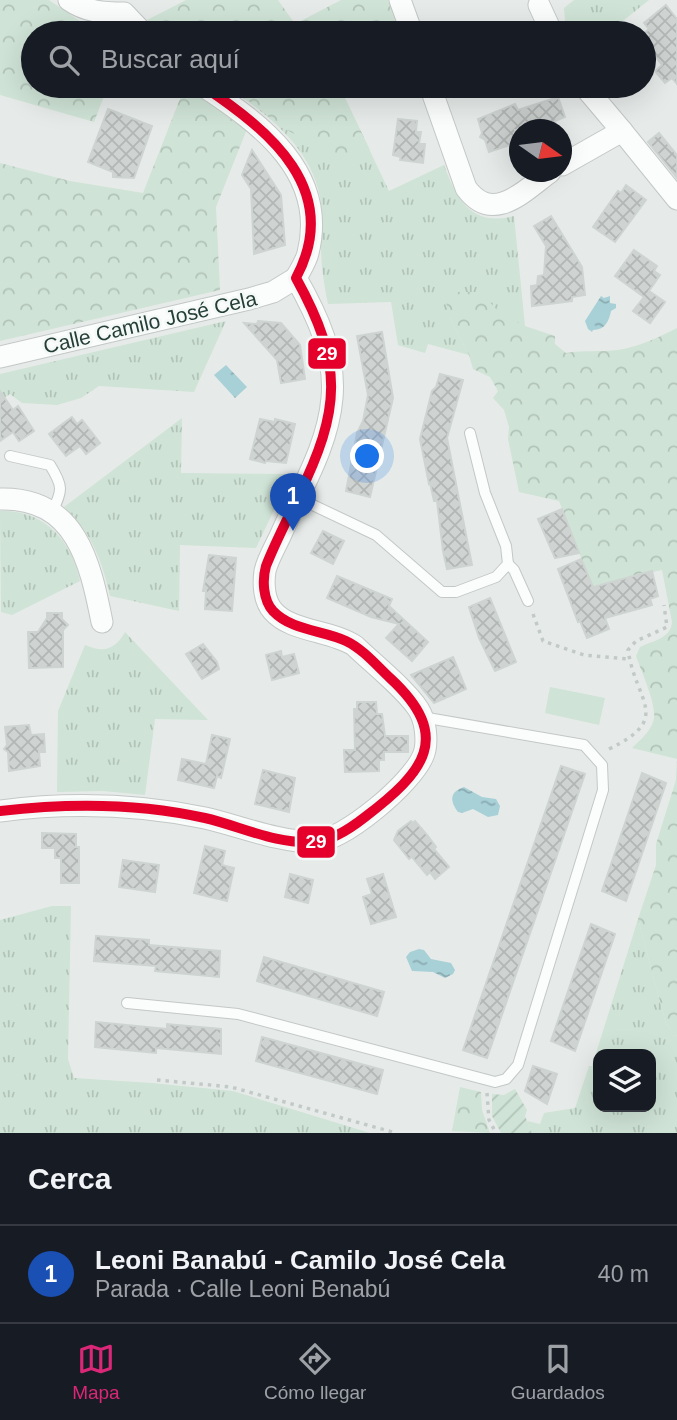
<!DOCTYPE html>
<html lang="es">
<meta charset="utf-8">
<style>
body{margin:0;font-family:Helvetica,sans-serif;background:#242831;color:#f1f3f6}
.controls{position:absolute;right:21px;bottom:21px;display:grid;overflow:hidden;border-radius:14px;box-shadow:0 7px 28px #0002}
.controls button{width:63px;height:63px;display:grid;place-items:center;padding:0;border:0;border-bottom:2px solid #363941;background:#171b24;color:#f1f3f6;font:35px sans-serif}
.compass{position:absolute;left:509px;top:119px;width:63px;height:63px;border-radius:50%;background:#171b24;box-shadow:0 7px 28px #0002;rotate:104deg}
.you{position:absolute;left:368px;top:457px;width:24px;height:24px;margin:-18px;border:5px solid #fff;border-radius:50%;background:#1a73e8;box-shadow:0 0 0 10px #1a73e833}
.badge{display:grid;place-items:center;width:46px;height:46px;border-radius:50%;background:#db2777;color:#fff;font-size:23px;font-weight:700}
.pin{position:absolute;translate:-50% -58px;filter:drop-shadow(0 2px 4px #0008)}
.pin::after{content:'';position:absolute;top:37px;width:24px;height:21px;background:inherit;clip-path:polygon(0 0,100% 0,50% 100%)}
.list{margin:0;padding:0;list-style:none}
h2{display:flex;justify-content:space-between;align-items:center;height:91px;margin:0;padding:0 28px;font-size:30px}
h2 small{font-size:23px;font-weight:400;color:#9ea1a6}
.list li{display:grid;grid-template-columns:46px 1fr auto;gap:21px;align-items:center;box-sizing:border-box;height:98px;padding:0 28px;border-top:2px solid #363941}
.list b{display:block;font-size:26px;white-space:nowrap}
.list p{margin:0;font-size:23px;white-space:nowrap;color:#9ea1a6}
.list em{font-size:23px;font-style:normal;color:#9ea1a6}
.icon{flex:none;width:38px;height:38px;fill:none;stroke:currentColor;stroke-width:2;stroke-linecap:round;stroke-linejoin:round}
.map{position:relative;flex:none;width:677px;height:1133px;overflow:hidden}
.search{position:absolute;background:#171b24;box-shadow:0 7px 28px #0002;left:21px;right:21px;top:21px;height:77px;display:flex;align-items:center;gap:18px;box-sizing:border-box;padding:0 24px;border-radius:38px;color:#9ea1a6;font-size:26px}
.sheet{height:189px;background:#171b24}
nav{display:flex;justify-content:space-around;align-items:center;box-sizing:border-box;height:98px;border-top:2px solid #363941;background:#171b24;font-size:19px;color:#9ea1a6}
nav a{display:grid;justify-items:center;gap:4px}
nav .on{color:#db2777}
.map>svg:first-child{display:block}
.grass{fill:url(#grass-tufts);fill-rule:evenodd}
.forest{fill:url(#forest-crowns)}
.garden{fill:url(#garden-furrows)}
.pitch{fill:#cfe3d6}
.water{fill:url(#water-ripples)}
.building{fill:url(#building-cross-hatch);stroke:#ced4d2;stroke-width:2}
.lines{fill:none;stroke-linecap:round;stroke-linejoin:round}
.lane-casing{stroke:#c3c8c6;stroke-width:12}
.street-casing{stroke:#c3c8c6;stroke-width:23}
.path{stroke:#c2cac7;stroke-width:3.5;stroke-dasharray:3.5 5;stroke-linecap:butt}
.lane{stroke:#fbfcfc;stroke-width:10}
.street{stroke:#fbfcfc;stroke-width:21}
.bus-1-casing{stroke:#f4f9f7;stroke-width:16}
.bus-1{stroke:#e4002b;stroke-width:10}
.labels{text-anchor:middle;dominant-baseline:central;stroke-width:5;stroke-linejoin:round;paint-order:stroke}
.street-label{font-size:21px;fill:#243e37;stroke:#f4f9f7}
.line-badge{stroke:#f4f9f7;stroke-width:2.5}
.badge-label{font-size:19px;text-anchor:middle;font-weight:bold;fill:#fff}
</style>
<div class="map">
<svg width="677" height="1133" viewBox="0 0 677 1133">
<defs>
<pattern id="grass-tufts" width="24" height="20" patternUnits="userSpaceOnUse" patternTransform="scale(1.75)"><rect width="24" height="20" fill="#cfe3d6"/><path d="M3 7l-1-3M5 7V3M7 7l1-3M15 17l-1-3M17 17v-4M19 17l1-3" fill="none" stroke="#b2c4b8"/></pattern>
<pattern id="forest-crowns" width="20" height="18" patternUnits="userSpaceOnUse" patternTransform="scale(1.75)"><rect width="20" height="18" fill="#cfe3d6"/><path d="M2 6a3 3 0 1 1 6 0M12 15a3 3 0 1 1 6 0" fill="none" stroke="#b2c4b8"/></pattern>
<pattern id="garden-furrows" width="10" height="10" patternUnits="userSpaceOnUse" patternTransform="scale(1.75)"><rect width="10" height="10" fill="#cfe3d6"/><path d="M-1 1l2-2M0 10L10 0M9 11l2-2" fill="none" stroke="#b2c4b8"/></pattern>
<pattern id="water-ripples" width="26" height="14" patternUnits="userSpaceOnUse" patternTransform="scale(1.75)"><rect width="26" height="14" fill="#a8d0d7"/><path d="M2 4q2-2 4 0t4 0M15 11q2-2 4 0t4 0" fill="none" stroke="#89aaaf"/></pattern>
<pattern id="building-cross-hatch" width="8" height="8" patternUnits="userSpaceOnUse" patternTransform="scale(1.75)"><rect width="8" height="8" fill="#cfd3d2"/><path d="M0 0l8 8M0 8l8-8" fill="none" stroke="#b2b6b5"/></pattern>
</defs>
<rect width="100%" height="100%" fill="#e6ebe9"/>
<g class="grass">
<polygon points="574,0 649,0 608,33 566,33 564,8"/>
<path d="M225,86H365L344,96L389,191L444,165C457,200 471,227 514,216L525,326L449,316L469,355L428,344L425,353L398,345L391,302L328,304C324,285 321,266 321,246C321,231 323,217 321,203C314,149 267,113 225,86Z"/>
<polygon points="226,321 194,392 99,386 81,398 57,405 22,403 10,394 0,401 0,374"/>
<path d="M182,418L181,473L291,474L256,548L180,545L179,611L110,596C102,560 91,532 64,507Z"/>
<path d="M0,511C44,509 72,541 80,581L12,615L1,612Z"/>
<path d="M125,632L208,720L155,719L145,795L103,791L57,792L58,711L85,645C103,653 115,650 125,632Z"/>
<polygon points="52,906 71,906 68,1059 74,1078 152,1083 233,1091 370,1133 0,1133 0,920"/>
<path d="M638,919L666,1024L677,1036V1133H532L527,1121L540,1124L544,1113L575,1108L589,1066H592ZM598,1054H651V1107H598Z"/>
</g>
<g class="forest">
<polygon points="0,0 49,0 90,28 126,33 33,33 33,86 108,86 94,122 0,95"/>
<polygon points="186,0 278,0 295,24 341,0 388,0 399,33 160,33 147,20"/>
<polygon points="185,86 247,129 216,207 220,290 0,341 0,163 70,181 143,193"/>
<polygon points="225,86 365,86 344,96 370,150 337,156 279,126 255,105"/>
<path d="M444,292H480L500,313L525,326L555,336V344L566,353C584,350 601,352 618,350C639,347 659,337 677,328V1036L666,1024L638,919L656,865V844L676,780L677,759L632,748C640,740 649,733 653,722C659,709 641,671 636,656L640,647C653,641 671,638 672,622L662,570L592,586L559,501L519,492L508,439L509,427L504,410L493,398L498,391L490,377L473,369L469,355L449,316Z"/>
<polygon points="460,1087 481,1092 482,1110 490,1133 452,1131"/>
</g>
<polygon class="garden" points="515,1089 527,1110 525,1116 532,1133 501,1133 492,1116 492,1094 504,1095"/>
<polygon class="pitch" points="550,687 605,698 599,725 545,713"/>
<g class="water">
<path d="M601,296L604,298L610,296V303L616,304V308L611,311C609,321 605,330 593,330L592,332L588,329L585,321Z"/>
<polygon points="226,365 247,387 235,398 214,375"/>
<path d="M464,787L482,797L496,799L500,806L498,815L488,817L473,809L462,813L458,812C450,801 449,792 464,787Z"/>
<polygon points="419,949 424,950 431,959 451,963 455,970 453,974 445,978 433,972 412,971 406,957 410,952"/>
</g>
<g class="building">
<polygon points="666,5 677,19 677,84 672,78 665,83 655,71 662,65 644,42 644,33 649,29 644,23"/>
<polygon points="558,97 565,117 555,121 557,130 515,130 519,142 489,152 485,140 480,137 482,133 478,119 515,104 518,110"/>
<polygon points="108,109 152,126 134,178 113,177 113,172 88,162"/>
<polygon points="398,119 417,121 416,132 421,132 419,144 425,144 423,163 400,160 401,157 393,155"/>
<polygon points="659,133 677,155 677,178 648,142"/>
<polygon points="252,150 281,195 285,245 254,254 251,189 242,175"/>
<polygon points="626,185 646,200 615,242 593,227 618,191 621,193"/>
<polygon points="551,216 582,267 585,295 572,297 572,301 532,306 531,286 537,285 538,276 544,275 546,246 534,226"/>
<polygon points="634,250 657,266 654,271 660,275 649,291 665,302 650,323 633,311 644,297 615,276"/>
<polygon points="258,321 281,323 300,345 305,379 281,383 277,360 244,323 257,324"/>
<polygon points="382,332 393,398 370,497 346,491 357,433 363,421 368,395 357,336"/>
<polygon points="440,374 463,380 447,438 472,565 447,569 443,551 437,501 434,501 430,483 429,484 420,439 432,391 436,387"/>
<polygon points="0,391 13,410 18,406 34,431 19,441 13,432 0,441"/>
<polygon points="72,417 77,424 82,420 100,443 86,454 80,446 66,456 49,434"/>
<polygon points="260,419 275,422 275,419 295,424 286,463 266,461 265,463 250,459"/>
<polygon points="562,509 579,553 555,558 538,519"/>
<polygon points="323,531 344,541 333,564 311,553"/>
<polygon points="209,555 236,558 232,611 205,609 206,591 203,591"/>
<polygon points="581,559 593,587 652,571 658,596 650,599 652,605 605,618 609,629 587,638 580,621 578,622 558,569"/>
<polygon points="337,576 392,599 389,606 428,642 412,661 386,638 399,624 371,617 327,598"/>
<polygon points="490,598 516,662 495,671 479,638 469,607"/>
<polygon points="47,613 62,613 62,619 68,625 63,630 63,667 29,668 28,632 38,632 47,618"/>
<polygon points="203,644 217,662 219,669 202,679 186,654"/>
<polygon points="281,651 282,657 294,654 299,673 272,680 266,655"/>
<polygon points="453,657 466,689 434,703 411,675"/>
<polygon points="357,702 376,702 377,714 382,714 385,736 408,736 408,752 384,752 384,760 379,760 379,771 345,772 344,750 355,750 354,709 357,709"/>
<polygon points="29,725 31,735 44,734 45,752 39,752 40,766 9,771 8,752 4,749 7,745 5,727"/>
<polygon points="212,735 230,739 221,778 217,776 214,788 178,780 182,759 206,764"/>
<polygon points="561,766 585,774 487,1058 463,1050"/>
<polygon points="263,770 295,778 289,812 255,804"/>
<polygon points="642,773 666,783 626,901 602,891"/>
<polygon points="411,821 413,823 415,821 428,836 436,847 434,849 449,867 435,879 430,872 427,875 412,857 409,859 394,840 398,831"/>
<polygon points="42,833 76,834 76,847 79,847 79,883 61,883 61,858 55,858 55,848 42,848"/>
<polygon points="205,846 225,851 222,865 234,868 227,901 194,893"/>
<polygon points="123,860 159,865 155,892 119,887"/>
<polygon points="290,874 313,880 308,903 285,897"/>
<polygon points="383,874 396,917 371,924 363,897 372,894 367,879"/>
<polygon points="591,924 615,934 575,1051 551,1041"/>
<polygon points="96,936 149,940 149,945 220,951 219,977 155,971 156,966 94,961"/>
<polygon points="264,957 384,992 377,1016 257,981"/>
<polygon points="96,1022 167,1029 167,1024 221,1029 221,1054 156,1048 156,1053 95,1047"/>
<polygon points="262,1037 383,1070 377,1094 256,1061"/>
<polygon points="533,1066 557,1074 547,1104 525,1091"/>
</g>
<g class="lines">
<defs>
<g id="lane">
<path d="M10,456L50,465C63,486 63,490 52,512"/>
<polyline points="298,498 376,535 442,592 456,592 496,577 508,564 506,546 485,493 470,433"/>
<polyline points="508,564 514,570 528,601"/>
<polyline points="127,1003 238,1014 495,1082 506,1079 518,1065 603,790 602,765 584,745 422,717"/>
</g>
<g id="street">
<path d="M69,0C86,12 104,13 124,13L143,33"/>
<polyline points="400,0 412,33"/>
<polyline points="539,5 552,33"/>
<path d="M430,86L466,188C493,225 524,191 550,172"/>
<polyline points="584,86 622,131"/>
<polyline points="562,165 622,131 677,199"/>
<polyline points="0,357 249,299 273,292 296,278"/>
<path d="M0,499C76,497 90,562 102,622"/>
<path d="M0,811C69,802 137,804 205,818C240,826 278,842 314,842C344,841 412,783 423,756C428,745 426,725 421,714C413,695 371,662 355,646C331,630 291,632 273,611C264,601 263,584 265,571C268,558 277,544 282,532C301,489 328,446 332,398C336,355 317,315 296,278C300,270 306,262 308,253C328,173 261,124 203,86"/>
</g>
</defs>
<use href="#lane" class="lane-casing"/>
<use href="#street" class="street-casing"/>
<g class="path">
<polyline points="533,614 543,641 584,655 629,659"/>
<path d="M609,749C673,718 636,703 628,650L636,641L667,627L664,605"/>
<polyline points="157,1080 231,1087 396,1133"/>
<polyline points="487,1093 489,1120 496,1133"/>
</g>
<use href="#lane" class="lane"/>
<use href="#street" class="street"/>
<defs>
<path id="bus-1" d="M0,811C68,803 138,803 205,818C240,826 277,845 314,842C332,841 351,828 365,817C424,772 454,737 390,678C377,666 363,649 346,641C323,630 292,631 273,611C263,600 262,580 266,566C275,543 287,520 298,497C341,409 344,365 296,278C343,190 270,131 203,86"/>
</defs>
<use href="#bus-1" class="bus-1-casing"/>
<use href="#bus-1" class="bus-1"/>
</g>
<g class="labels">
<g class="street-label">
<text transform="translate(150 322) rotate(-13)">Calle Camilo José Cela</text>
</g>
</g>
<g class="line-badge">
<rect x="307" y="337" width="40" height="33" rx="7" fill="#e4002b"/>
<rect x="296" y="825" width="40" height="34" rx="7" fill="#e4002b"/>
</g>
<g class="badge-label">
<text x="327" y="360">29</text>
<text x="316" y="848">29</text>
</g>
</svg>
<div class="controls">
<button><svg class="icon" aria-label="layers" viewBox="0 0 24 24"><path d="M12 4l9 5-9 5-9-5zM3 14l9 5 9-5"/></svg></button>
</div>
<svg class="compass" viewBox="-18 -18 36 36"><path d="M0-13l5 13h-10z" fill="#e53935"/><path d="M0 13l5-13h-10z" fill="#9ea1a6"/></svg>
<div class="you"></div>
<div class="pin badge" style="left:293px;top:531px;background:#1a4fb4">1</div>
<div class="search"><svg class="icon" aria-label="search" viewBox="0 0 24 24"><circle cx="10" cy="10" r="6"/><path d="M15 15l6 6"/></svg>Buscar aquí</div>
</div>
<section class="sheet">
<h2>Cerca<small></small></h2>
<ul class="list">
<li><span class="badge" style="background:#1a4fb4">1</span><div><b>Leoni Banabú - Camilo José Cela</b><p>Parada · Calle Leoni Benabú</p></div><em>40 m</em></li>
</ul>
</section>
<nav>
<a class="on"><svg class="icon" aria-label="map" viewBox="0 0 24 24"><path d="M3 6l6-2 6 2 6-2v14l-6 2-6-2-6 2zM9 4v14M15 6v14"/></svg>Mapa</a>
<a><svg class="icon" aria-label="directions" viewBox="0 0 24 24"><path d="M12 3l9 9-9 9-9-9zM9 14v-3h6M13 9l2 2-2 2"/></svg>Cómo llegar</a>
<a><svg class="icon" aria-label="saved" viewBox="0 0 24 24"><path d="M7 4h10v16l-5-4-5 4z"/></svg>Guardados</a>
</nav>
